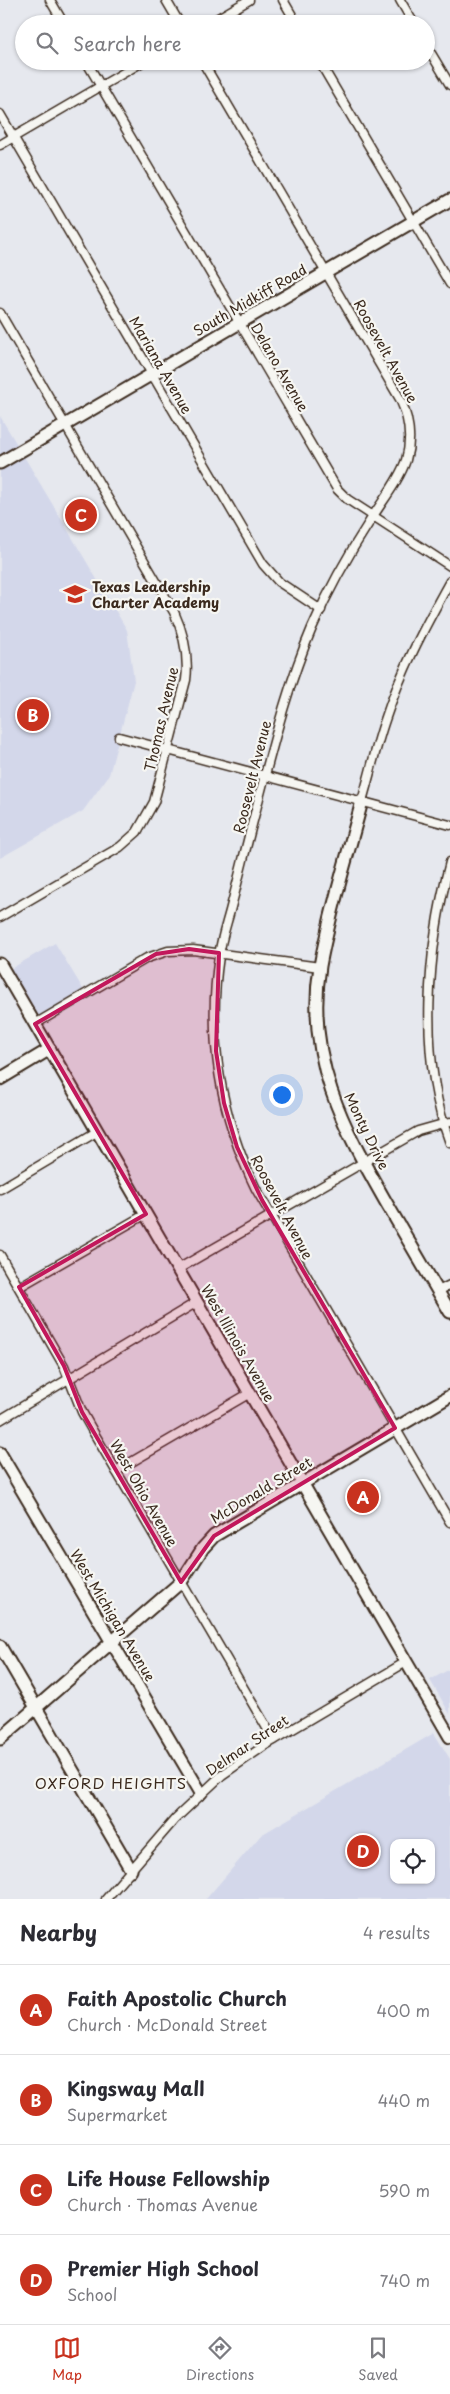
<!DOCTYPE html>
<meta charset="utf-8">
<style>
body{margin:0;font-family:"Playpen Sans",sans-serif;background:#f2f2f3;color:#2b2b33}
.controls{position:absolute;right:15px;bottom:15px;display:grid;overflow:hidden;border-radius:10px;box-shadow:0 1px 4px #0004}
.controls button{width:45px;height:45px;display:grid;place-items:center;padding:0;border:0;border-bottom:1px solid #e1e1e2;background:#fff;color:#2b2b33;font:25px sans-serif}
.you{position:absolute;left:281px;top:1094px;width:18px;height:18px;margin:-12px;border:4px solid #fff;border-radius:50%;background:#1a73e8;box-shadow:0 0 0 8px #1a73e833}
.badge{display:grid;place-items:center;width:32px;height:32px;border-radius:50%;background:#c8321e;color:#fff;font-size:16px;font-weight:700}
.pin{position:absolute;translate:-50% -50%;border:2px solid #fff;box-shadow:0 1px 5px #0006}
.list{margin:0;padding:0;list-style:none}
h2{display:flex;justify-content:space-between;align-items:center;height:65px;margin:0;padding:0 20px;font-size:21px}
h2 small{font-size:16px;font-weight:400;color:#7c7c81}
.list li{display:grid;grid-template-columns:32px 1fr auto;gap:15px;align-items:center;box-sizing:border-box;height:90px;padding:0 20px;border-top:1px solid #e1e1e2}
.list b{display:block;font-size:19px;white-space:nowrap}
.list p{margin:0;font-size:16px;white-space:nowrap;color:#7c7c81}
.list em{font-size:16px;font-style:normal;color:#7c7c81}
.icon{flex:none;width:28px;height:28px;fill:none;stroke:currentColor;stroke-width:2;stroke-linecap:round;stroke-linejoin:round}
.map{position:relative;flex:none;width:450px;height:1899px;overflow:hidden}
.search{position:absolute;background:#fff;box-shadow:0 1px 4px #0004;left:15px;right:15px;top:15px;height:55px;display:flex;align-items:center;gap:12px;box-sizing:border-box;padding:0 18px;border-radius:28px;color:#7c7c81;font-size:19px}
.sheet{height:425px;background:#fff}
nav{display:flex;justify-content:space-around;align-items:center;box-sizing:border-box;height:70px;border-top:1px solid #e1e1e2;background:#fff;font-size:14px;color:#7c7c81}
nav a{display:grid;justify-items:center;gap:2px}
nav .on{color:#c8321e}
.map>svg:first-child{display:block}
.built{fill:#d3d7ea;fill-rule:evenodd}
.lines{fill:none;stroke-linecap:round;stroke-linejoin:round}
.street-casing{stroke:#3b2a1e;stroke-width:11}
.secondary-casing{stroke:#3b2a1e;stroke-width:15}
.street{stroke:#f6f6f2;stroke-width:8}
.secondary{stroke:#f6f6f2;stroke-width:11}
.marked{fill:#c2185b;fill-opacity:0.2;stroke:#c2185b;stroke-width:4;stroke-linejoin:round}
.labels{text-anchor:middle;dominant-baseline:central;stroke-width:4.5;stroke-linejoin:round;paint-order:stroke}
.street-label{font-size:14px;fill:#3b2a1e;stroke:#f6f6f2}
.poi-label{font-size:14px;font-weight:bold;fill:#3b2a1e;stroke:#f6f6f2;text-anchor:start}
.neighbourhood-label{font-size:15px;letter-spacing:1px;fill:#3b2a1e;stroke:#f6f6f2}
</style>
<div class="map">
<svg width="450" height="1899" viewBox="0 0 450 1899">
<rect width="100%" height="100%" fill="#e6e8ee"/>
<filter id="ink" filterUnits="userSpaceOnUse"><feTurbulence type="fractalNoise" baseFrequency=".02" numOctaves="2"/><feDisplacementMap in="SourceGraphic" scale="10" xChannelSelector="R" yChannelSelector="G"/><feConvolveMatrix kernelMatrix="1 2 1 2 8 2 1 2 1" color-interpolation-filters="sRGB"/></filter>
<g filter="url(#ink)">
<g class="built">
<polygon points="0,416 127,630 134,681 109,775 83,811 0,858"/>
<polygon points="55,943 86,994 37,1023 7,971"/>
<polygon points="450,1669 450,1714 430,1680"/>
<path d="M434,1733L450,1759V1899H206L261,1835ZM394,1843H431V1880H394Z"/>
</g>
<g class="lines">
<defs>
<g id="street">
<polyline points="50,0 64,24"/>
<polyline points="166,0 180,24"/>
<polyline points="283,0 297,24"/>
<polyline points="400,0 414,24"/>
<polyline points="208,24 249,0"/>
<polyline points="426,45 450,85"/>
<polyline points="86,61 337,489 347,499 450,566"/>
<path d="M202,61L400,399C409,418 412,439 406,460C399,481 382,501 370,521C348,555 328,591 312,628C286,689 271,753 254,817C246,847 239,877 231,907C227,923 221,939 219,956C207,1036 220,1116 256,1189L450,1522"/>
<polyline points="319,61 450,284"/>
<polyline points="0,114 263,564 279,582 321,610"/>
<polyline points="0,145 144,61"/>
<path d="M0,313L174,612C184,634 189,656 186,680L154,802L137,832L120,847L0,917"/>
<polyline points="119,737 450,825"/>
<path d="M362,801C370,774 376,746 385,720C401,671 425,626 450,581"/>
<path d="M450,862C427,950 418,1057 450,1143"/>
<polyline points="35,1024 147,958 168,951 193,950 320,967"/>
<polyline points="0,1189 98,1131"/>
<polyline points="0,1255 64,1366 82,1412 91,1428 274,1740"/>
<polyline points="178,1269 418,1131 450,1122"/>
<polyline points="19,1287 146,1214"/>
<polyline points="438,1291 450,1285"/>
<polyline points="0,1420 197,1302"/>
<polyline points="116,1471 250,1393"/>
<polyline points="106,1899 175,1819 222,1775 264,1746 406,1662"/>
</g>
<g id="secondary">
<polyline points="0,463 450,200"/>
<path d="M362,801C348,855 330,910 320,966C305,1058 343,1127 387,1204C408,1240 429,1276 450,1312"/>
<polyline points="0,964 450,1737"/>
<polyline points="0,1079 50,1049"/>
<polyline points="0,1453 201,1793"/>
<polyline points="0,1646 131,1870"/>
<polyline points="0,1739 181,1582 203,1548 214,1536 450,1396"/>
</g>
</defs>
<use href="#street" class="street-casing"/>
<use href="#secondary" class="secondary-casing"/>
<use href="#street" class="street"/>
<use href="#secondary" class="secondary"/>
</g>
</g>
<path class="marked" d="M189,949L219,953L216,1051L224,1103L237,1147L262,1200L395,1428L214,1536L181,1582L82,1412L64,1366L19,1287L146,1214L35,1024L156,954Z"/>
<defs>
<symbol id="school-bare" viewBox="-9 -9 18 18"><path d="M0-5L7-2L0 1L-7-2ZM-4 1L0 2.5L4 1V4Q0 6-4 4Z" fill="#c8321e" stroke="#f6f6f2" stroke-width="2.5" paint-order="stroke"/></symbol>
</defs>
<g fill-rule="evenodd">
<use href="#school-bare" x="59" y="578" width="32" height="32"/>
</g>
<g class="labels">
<g class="street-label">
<text transform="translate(250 300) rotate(-30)">South Midkiff Road</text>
<text transform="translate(386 351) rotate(61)">Roosevelt Avenue</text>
<text transform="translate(161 365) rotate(60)">Mariana Avenue</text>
<text transform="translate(280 367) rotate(60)">Delano Avenue</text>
<text transform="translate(161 719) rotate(-77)">Thomas Avenue</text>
<text transform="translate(252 777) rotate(-76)">Roosevelt Avenue</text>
<text transform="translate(367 1131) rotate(64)">Monty Drive</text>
<text transform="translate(282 1207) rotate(62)">Roosevelt Avenue</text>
<text transform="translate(238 1343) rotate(60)">West Illinois Avenue</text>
<text transform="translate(261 1490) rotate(-31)">McDonald Street</text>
<text transform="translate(144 1493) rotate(60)">West Ohio Avenue</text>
<text transform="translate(113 1615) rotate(59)">West Michigan Avenue</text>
<text transform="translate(247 1745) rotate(-34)">Delmar Street</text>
</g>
<g class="poi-label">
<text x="92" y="586">Texas Leadership<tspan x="92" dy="16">Charter Academy</tspan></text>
</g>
<g class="neighbourhood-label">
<text x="111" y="1782">OXFORD HEIGHTS</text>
</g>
</g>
</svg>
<div class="controls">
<button><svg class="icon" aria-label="locate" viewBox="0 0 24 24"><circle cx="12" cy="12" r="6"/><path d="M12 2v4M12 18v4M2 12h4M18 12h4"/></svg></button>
</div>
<div class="you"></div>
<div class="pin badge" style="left:363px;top:1497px">A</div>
<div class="pin badge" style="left:33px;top:715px">B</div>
<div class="pin badge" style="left:81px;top:515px">C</div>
<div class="pin badge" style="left:363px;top:1851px">D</div>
<div class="search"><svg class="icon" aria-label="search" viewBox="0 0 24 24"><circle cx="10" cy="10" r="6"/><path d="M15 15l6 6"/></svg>Search here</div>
</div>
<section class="sheet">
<h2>Nearby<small>4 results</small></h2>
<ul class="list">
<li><span class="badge">A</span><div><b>Faith Apostolic Church</b><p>Church · McDonald Street</p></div><em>400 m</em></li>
<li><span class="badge">B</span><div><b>Kingsway Mall</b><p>Supermarket</p></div><em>440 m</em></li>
<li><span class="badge">C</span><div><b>Life House Fellowship</b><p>Church · Thomas Avenue</p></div><em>590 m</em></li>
<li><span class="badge">D</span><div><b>Premier High School</b><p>School</p></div><em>740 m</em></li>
</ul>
</section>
<nav>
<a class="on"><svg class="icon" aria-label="map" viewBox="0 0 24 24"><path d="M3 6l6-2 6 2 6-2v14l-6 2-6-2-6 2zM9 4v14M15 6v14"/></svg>Map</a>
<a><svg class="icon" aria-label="directions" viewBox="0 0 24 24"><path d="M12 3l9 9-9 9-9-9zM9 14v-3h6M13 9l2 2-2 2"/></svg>Directions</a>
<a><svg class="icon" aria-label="saved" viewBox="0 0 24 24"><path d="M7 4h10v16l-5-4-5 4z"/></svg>Saved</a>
</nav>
